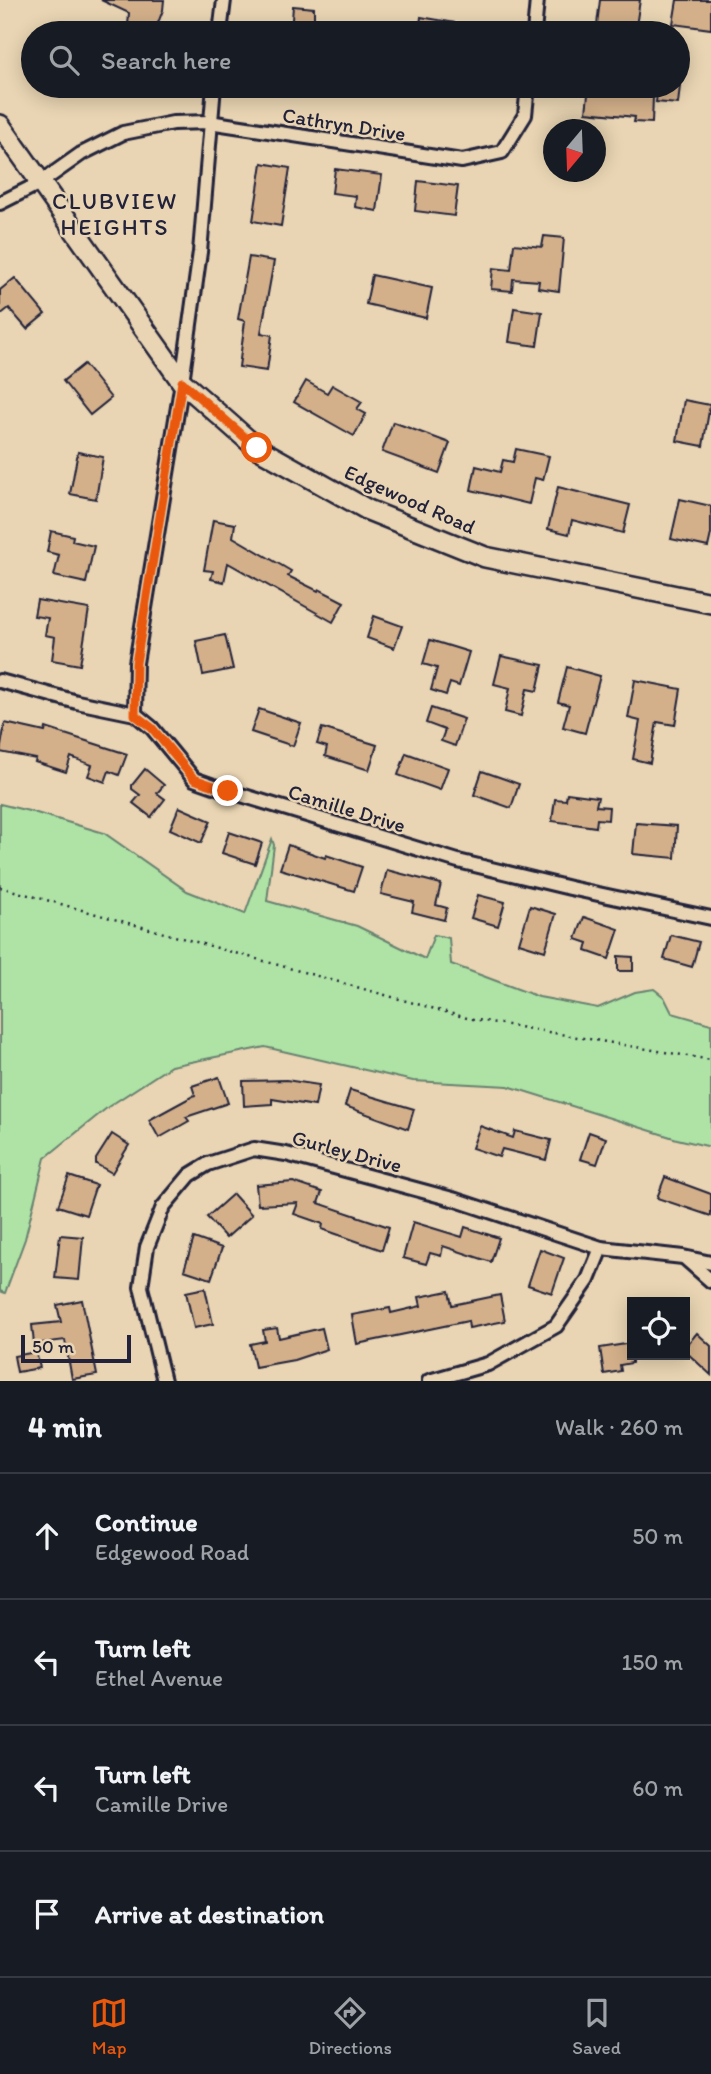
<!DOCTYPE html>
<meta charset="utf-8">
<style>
body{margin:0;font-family:Itim,sans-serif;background:#20242c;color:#f1f3f6}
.controls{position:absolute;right:21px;bottom:21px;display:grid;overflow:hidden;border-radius:0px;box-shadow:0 4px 18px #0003}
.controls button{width:63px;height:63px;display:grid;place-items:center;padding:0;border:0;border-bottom:2px solid #363941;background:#171b24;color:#f1f3f6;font:35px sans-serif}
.compass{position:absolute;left:543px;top:119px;width:63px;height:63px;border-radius:50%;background:#171b24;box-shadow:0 4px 18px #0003;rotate:199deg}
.scale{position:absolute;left:21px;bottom:18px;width:110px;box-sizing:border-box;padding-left:7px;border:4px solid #22223b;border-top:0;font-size:19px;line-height:24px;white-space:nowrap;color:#22223b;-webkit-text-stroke:5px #e9d5b3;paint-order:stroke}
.stop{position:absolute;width:21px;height:21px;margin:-16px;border:5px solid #ea580c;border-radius:50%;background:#fff}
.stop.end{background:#ea580c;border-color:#fff;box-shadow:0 2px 7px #0008}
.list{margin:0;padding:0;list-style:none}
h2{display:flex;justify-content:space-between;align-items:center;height:91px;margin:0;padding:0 28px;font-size:30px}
h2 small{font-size:23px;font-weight:400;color:#9ea1a6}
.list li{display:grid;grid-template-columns:46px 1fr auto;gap:21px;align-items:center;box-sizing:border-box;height:126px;padding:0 28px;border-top:2px solid #363941}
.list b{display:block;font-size:26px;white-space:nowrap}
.list p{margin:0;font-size:23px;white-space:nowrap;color:#9ea1a6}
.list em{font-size:23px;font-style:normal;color:#9ea1a6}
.icon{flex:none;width:38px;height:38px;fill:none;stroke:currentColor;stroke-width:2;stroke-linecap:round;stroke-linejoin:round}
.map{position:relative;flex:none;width:711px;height:1381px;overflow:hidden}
.search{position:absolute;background:#171b24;box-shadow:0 4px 18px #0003;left:21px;right:21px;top:21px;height:77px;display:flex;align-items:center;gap:18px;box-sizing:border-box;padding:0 24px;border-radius:38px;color:#9ea1a6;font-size:26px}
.sheet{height:595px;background:#171b24}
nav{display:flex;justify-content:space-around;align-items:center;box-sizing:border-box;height:98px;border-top:2px solid #363941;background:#171b24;font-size:19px;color:#9ea1a6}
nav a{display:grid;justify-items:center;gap:4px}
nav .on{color:#ea580c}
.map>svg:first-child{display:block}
.green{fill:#aee3a5;stroke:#688270;stroke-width:2}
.building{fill:#d3b08a;stroke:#22223b;stroke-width:2}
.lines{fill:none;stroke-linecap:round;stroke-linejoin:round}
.street-casing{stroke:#22223b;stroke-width:18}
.secondary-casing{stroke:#22223b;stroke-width:24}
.path{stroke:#22223b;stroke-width:2.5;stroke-dasharray:2 5;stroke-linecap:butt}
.street{stroke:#e9d5b3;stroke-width:12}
.secondary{stroke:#e9d5b3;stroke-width:19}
.route{stroke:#ea580c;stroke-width:9}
.labels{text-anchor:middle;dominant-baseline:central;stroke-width:5;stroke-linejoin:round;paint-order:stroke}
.street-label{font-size:21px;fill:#22223b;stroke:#e9d5b3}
.neighbourhood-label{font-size:23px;letter-spacing:2px;fill:#22223b;stroke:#e9d5b3}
</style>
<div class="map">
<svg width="711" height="1381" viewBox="0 0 711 1381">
<rect width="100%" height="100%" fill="#e9d5b3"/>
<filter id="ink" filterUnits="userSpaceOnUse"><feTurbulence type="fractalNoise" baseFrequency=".0143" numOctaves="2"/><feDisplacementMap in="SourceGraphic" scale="14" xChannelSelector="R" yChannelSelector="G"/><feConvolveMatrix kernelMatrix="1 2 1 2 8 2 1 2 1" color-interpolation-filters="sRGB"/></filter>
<g filter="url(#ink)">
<polygon class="green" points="0,804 33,812 104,833 187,891 245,914 272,839 274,845 267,901 357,926 425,959 434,935 449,938 451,964 539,997 598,1008 635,992 654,989 664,997 672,1013 711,1024 711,1147 677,1139 508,1086 413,1081 265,1047 171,1066 108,1107 45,1158 25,1239 5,1293 0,1291"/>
<g class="building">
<polygon points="101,0 164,0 163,10 154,33 143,33 128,26 129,13"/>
<polygon points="600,0 640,0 635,33 596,33"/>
<polygon points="677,0 711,0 711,29 673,24"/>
<polygon points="293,6 314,8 314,19 338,21 337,33 291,33"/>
<polygon points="421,17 479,27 478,33 419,33"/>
<polygon points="589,86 632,86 631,95 653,96 652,123 634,122 635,117 586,112"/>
<polygon points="658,86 680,86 678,104 656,102"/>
<polygon points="262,163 290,168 281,226 253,221"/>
<polygon points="335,169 382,175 377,211 355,207 356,196 332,193"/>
<polygon points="418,181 458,186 454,216 415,211"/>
<polygon points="544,236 564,238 559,291 538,288 539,281 513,279 512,291 491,289 493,268 511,270 514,244 542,247"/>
<polygon points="249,257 274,261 261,333 272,335 267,371 239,367 245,321 238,319"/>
<polygon points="372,275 432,288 426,318 366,304"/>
<polygon points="15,278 45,314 27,329 9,308 0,315 0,290"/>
<polygon points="514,308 542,312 537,346 509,342"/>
<polygon points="84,364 111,398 90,415 63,381"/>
<polygon points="306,381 327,393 332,385 362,402 357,409 366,414 354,436 294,402"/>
<polygon points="684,400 710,405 703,446 677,441"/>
<polygon points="393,422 450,443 439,473 382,452"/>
<polygon points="516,449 549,456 543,480 535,478 529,504 471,490 476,466 500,472 503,460 513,462"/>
<polygon points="78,452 103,457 96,499 70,494"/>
<polygon points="558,487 630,505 623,533 572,520 569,534 548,529"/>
<polygon points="680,499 711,506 711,534 708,547 671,539"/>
<polygon points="213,520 235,524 233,537 291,571 288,576 318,591 319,589 344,602 333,622 228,563 224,582 211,579 213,571 204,570"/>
<polygon points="51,531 73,536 72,541 94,546 86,583 54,576 59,555 47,552"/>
<polygon points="37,600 89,609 80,665 52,660 55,637 45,635 48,618 34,616"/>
<polygon points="374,616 402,626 394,648 367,638"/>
<polygon points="225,635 233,669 203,675 196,641"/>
<polygon points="430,640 469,652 459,686 450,683 446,695 431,690 437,668 423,664"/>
<polygon points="501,656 543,665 537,691 527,689 521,716 505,712 510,688 494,684"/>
<polygon points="567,667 600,676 585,733 563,727 569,705 558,702"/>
<polygon points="635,680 681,689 675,725 657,722 650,763 633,759 640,721 628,718"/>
<polygon points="431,708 464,719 455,746 441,741 445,730 426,723"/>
<polygon points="259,709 301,723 293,746 251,732"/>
<polygon points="5,723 45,732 46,728 127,754 119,775 109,771 105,782 88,776 92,765 71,757 66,772 35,762 36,759 0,752"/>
<polygon points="322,728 377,745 369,770 325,756 327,747 317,744"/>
<polygon points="406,753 448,768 440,790 398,775"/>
<polygon points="145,769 164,785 157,793 165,799 151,817 133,803 140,795 132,789 132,785"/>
<polygon points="482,771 519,784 511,808 474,795"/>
<polygon points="567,793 598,797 596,806 609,807 608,820 597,819 596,827 552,821 555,799 566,800"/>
<polygon points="179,807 211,821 201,843 170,829"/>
<polygon points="636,823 677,826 675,858 633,854"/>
<polygon points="229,832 262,843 255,864 222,853"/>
<polygon points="288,845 325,858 326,855 362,867 354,891 280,869"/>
<polygon points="387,870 441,884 436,905 447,908 444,920 412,912 414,902 381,894"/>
<polygon points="478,895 505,902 498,926 471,918"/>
<polygon points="530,906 556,914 545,951 519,943"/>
<polygon points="584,917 619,929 609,959 586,951 588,943 576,939"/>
<polygon points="671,935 699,942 692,967 664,959"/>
<polygon points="618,956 633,957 633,971 618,971"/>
<polygon points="219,1077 228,1103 186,1117 189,1121 159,1138 149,1120 195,1095 192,1086"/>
<polygon points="286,1080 319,1085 315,1106 272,1099 272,1104 244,1106 243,1081"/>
<polygon points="350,1090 414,1109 408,1129 345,1106"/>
<polygon points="480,1126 513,1138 515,1131 551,1140 546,1160 502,1149 499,1157 472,1148"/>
<polygon points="589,1132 606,1138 597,1164 580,1159"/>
<polygon points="112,1134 129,1145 112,1173 96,1164 96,1159"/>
<polygon points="69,1176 96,1185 86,1215 58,1206"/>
<polygon points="665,1177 711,1194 711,1216 657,1198"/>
<polygon points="293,1182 322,1192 318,1203 389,1227 382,1250 322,1229 323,1224 294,1214 298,1203 258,1205 256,1185"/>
<polygon points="233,1194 252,1215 226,1238 207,1217"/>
<polygon points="413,1222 462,1237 465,1227 499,1238 491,1262 443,1246 441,1256 430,1253 426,1264 403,1258"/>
<polygon points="60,1235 83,1237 79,1280 55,1278"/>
<polygon points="194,1238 222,1248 211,1279 184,1270"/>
<polygon points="540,1249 564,1258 552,1293 528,1285"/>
<polygon points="205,1288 213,1324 194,1328 186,1292"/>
<polygon points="449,1291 452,1305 500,1295 505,1321 469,1328 468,1321 357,1344 352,1315 390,1308 391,1313 421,1306 419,1297"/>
<polygon points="82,1300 97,1375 72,1379 65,1340 34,1344 32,1325 61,1322 57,1305"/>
<polygon points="277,1328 279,1338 322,1328 327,1349 294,1360 255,1367 250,1344 265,1341 263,1330"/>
<polygon points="697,1333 711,1346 711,1375 685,1351 685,1347"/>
<polygon points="632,1343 632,1363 620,1365 621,1371 604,1374 600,1348"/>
<polygon points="36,1352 40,1368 17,1372 14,1356"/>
</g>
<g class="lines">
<defs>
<g id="street">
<polyline points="220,33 224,0"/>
<polyline points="534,33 537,0"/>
<polyline points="0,203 40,183 81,154 123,133 173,123 209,122 462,161 502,152 525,115 528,86"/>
<polyline points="0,681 77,702 135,714 152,728 194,779 228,791 458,861 570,888 711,918"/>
<polyline points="135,714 136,663 182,382 200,252 214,86"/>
<polyline points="686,1259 711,1281"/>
<polyline points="164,1381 141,1287 147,1247 163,1207 190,1175 208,1164 254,1149 286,1154 456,1200 601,1248 683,1257 711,1263"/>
<polyline points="429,1381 488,1364 556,1326 588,1280 601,1248"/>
</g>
<polyline id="secondary" points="0,125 182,382 257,448 368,510 485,557 711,603"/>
</defs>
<use href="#street" class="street-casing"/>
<use href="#secondary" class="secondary-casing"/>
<polyline class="path" points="0,887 467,1018 711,1060"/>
<use href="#street" class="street"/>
<use href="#secondary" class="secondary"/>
</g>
</g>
<g class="lines" filter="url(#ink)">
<polyline class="route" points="228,791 194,779 152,728 135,715 136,663 182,382 257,448"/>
</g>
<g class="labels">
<g class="street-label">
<text transform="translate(344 124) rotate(9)">Cathryn Drive</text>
<text transform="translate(410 499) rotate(24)">Edgewood Road</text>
<text transform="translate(347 808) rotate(17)">Camille Drive</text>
<text transform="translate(347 1151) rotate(15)">Gurley Drive</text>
</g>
<g class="neighbourhood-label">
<text x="115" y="201">CLUBVIEW<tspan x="115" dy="26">HEIGHTS</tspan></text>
</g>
</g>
</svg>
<div class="controls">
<button><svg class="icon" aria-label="locate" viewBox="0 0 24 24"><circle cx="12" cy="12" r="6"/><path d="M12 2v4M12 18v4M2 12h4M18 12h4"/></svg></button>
</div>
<svg class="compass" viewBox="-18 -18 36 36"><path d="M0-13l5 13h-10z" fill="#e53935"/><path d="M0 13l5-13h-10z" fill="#9ea1a6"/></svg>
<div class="scale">50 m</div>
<div class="stop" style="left:257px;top:448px"></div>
<div class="stop end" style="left:228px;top:791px"></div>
<div class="search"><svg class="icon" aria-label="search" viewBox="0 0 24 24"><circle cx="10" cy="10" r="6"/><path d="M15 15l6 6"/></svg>Search here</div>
</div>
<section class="sheet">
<h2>4 min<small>Walk · 260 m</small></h2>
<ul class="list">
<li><svg class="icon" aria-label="ahead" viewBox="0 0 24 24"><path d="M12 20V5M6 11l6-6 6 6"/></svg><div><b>Continue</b><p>Edgewood Road</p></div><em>50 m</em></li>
<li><svg class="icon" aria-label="left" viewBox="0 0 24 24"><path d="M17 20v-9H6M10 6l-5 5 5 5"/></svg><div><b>Turn left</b><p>Ethel Avenue</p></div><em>150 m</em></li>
<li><svg class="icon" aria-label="left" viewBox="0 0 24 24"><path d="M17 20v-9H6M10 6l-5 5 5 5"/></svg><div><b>Turn left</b><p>Camille Drive</p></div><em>60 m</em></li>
<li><svg class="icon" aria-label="arrive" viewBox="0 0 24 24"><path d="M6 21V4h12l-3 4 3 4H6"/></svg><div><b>Arrive at destination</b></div></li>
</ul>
</section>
<nav>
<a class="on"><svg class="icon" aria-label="map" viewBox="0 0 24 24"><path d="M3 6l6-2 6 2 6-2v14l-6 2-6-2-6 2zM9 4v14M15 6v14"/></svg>Map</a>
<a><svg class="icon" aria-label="directions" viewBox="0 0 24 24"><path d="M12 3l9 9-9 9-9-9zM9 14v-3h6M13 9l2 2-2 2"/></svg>Directions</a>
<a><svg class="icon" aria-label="saved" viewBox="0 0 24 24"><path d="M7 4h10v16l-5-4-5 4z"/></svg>Saved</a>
</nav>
